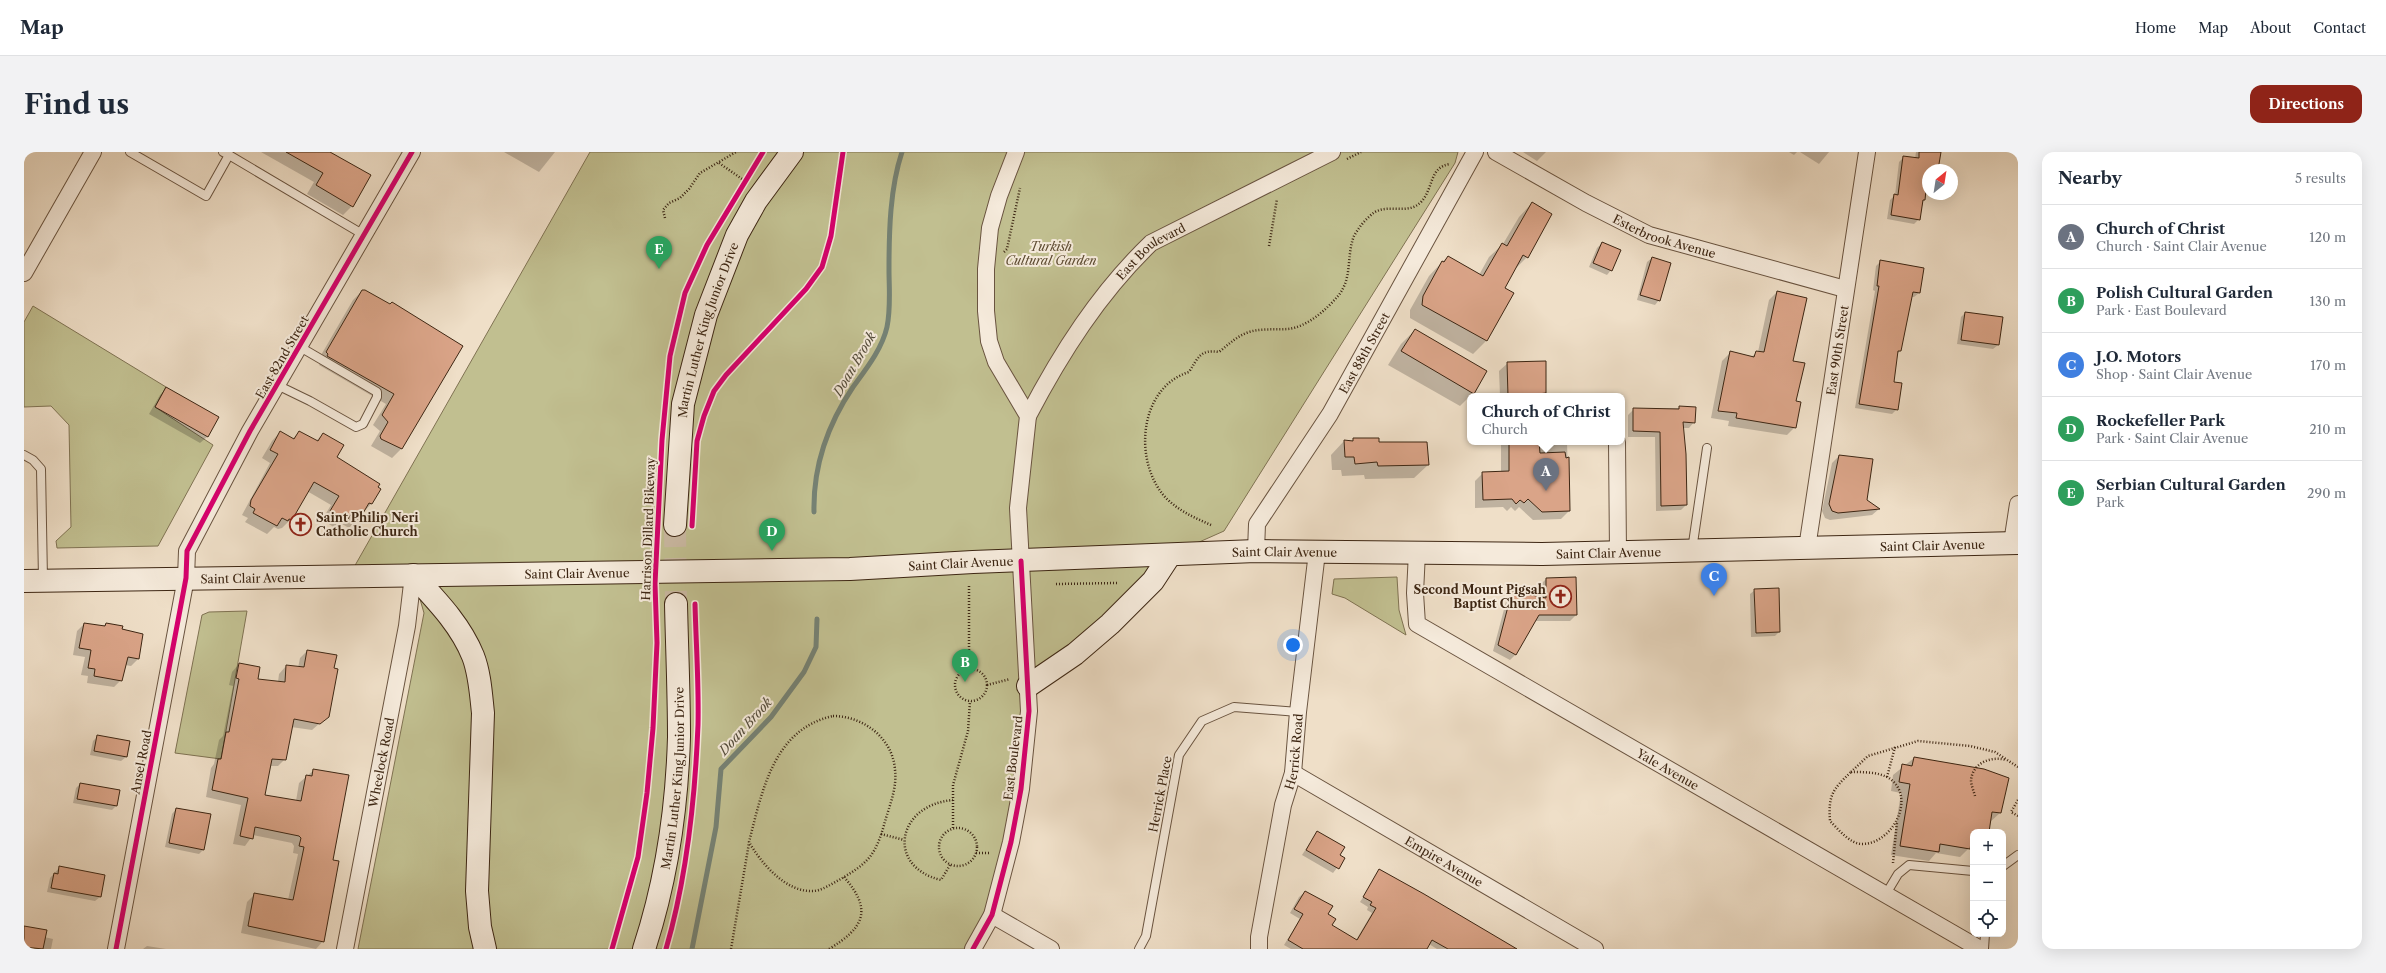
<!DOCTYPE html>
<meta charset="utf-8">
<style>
body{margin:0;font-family:"Libre Caslon Text",serif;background:#f2f2f3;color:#1f2937}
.controls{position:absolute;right:12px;bottom:12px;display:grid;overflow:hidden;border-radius:8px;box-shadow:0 4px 16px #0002}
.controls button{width:36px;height:36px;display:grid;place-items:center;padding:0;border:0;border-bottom:1px solid #e0e1e3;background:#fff;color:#1f2937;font:20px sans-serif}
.compass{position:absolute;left:1898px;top:12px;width:36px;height:36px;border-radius:50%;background:#fff;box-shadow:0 4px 16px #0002;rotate:30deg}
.you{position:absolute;left:1269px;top:493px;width:14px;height:14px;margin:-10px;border:3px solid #fff;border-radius:50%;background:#1a73e8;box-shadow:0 0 0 6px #1a73e833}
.badge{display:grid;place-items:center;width:26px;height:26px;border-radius:50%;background:#8f2418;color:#fff;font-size:13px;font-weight:700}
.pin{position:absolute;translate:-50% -33px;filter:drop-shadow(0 1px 2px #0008)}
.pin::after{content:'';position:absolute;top:21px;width:14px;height:12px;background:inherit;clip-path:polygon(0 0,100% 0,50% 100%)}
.popup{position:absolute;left:1443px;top:241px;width:158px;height:52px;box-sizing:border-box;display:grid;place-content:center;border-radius:8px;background:#fff;filter:drop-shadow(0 1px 3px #0005);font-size:13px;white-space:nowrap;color:#747a83}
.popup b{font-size:15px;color:#1f2937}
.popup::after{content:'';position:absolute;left:50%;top:100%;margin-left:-8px;border:8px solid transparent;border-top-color:#fff}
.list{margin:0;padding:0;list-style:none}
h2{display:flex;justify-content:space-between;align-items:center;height:52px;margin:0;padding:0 16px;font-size:17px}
h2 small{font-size:13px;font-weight:400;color:#747a83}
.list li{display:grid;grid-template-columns:26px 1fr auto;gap:12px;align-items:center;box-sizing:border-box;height:64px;padding:0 16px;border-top:1px solid #e0e1e3}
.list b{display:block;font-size:15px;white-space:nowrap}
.list p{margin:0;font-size:13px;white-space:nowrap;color:#747a83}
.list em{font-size:13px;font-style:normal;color:#747a83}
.icon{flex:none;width:22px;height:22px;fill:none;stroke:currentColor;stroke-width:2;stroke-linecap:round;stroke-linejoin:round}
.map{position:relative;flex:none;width:1994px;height:797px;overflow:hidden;border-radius:12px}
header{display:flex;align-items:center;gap:24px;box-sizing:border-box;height:56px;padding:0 20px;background:#fff;border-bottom:1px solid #e0e1e3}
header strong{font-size:19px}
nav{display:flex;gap:22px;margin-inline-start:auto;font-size:14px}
.intro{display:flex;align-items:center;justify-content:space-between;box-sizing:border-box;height:96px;padding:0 24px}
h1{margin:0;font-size:28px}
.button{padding:10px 18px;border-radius:12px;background:#8f2418;color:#fff;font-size:14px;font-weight:700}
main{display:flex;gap:24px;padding:0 24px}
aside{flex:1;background:#fff;border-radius:12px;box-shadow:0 4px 16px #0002}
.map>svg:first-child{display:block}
.green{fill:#c1bf90;stroke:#7f7252}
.shadow{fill:#0003}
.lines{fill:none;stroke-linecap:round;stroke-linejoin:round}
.stream{stroke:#758173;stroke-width:5}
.building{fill:#daa488;stroke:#3d2613}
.secondary-tunnel{stroke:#cbbaa4;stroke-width:22;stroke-dasharray:22 11;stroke-linecap:butt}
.service-casing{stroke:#6a5440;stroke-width:10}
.minor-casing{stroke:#6a5440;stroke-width:18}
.secondary-casing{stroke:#3d2613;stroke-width:24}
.path{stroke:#3d2613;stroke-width:2.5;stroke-dasharray:1 2;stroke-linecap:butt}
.service{stroke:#f5eadb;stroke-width:8}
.minor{stroke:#f5eadb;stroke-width:16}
.secondary{stroke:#f5eadb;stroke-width:22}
.cycleway-casing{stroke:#f5eadb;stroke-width:8}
.cycleway{stroke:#d6006c;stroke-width:5}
.labels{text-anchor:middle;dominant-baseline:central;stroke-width:4;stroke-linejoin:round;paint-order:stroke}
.street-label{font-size:12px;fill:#3d2613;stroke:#f5eadb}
.park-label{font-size:12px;font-style:italic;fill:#5e4c32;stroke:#f5eadb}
.poi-label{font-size:12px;font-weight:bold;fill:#3d2613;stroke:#f5eadb;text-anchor:start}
.water-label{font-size:13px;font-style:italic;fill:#544c3b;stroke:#f5eadb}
</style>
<header>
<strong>Map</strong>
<nav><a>Home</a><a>Map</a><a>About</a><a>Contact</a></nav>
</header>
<div class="intro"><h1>Find us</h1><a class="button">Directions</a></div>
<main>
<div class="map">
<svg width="1994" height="797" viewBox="0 0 1994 797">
<rect width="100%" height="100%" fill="#efdfc8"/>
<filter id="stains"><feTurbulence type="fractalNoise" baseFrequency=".005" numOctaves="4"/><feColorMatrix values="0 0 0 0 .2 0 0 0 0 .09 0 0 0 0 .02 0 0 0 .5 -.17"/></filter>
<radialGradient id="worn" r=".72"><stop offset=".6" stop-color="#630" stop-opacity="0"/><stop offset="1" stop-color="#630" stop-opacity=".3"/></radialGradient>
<g class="green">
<polygon points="566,0 1434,0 1431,11 1200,379 1146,403 1004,534 987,690 947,797 334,797 400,461 389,423 325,424"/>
<polygon points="9,154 142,235 131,255 189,293 134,394 33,396 32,389 47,375 45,273 27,254 0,255 0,170"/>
<polygon points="1373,425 1375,458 1382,483 1321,446 1308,442 1310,427"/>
<polygon points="223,459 197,607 151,601 178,463 185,460"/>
</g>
<g class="shadow">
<polygon points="237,0 304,0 328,54 319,63 283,42 290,30"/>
<polygon points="480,0 531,0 515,20"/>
<polygon points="1499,0 1522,0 1513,9"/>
<polygon points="1765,0 1773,0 1770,3"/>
<polygon points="1776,0 1805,0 1795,12"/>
<polygon points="1892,0 1916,0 1913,18 1904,18 1904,37 1902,37 1895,67 1890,72 1863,67 1866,48 1871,43 1875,10 1880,5 1891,7"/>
<polygon points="1508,51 1503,105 1490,118 1480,136 1488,142 1462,189 1449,202 1386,166 1386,158 1405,124 1418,110 1424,105 1455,123 1465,105 1479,92 1495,65"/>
<polygon points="1578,91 1587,118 1583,123 1565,115 1573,96"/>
<polygon points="1628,106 1635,148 1631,153 1613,148 1623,110"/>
<polygon points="1857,109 1895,141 1890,145 1887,145 1876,199 1873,202 1868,230 1873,257 1868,262 1831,256 1851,139 1849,138 1852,114"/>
<polygon points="338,139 366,153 377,297 368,306 347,294 356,279 349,273 362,252 295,213 296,211 293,210 329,148"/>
<polygon points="1753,140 1771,250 1771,275 1763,283 1704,274 1705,269 1687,266 1698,209 1706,201 1727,205 1734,200 1745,148"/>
<polygon points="1941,161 1977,166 1974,193 1969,197 1933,192 1937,165"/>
<polygon points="1391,178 1449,241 1436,254 1364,213 1377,192"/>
<polygon points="1521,210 1521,244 1476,244 1475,219 1484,211"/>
<polygon points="143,236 194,266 183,285 176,291 125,262 136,243"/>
<polygon points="1671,256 1670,270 1665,276 1658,276 1662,353 1657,358 1632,359 1631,285 1604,285 1604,263 1610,257"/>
<polygon points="256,280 268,287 276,280 292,289 299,282 312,305 347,352 325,376 318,372 313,377 298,368 307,353 283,339 267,367 258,376 254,377 250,375 243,382 221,370 224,366 218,363 246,311 238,306 248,289"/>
<polygon points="1354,287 1355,291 1404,313 1390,326 1341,327 1340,323 1318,324 1317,318 1308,318 1307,303 1320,289"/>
<polygon points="1477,290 1568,290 1543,290 1545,359 1537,367 1509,368 1495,355 1491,359 1487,355 1483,359 1479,355 1451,356 1451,329 1459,321 1477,321"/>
<polygon points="1815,304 1842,349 1855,357 1848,363 1806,368 1801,366 1798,359 1808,311"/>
<polygon points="1522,427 1552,463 1546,469 1511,469 1492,502 1486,508 1469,499 1483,446 1489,440 1517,446 1516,433"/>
<polygon points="1731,438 1755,480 1751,484 1727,485 1726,442"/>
<polygon points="60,472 79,474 82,472 118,483 114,507 107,514 101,513 97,528 90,535 63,531 64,524 57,523 61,505 49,503 53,479"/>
<polygon points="283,499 309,517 304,564 288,578 267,575 261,607 254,614 245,614 240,644 272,649 275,631 290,618 308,709 299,789 292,797 217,781 223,750 231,742 264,748 274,702 269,701 270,694 268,691 229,683 221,694 209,692 217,653 182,645 187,616 190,612 195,588 199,584 209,534 205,533 208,520 215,512 233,528 254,530 255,522 262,514 274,516 276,506"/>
<polygon points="74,584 105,590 102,605 97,609 66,603 69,589"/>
<polygon points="1890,606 1984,626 1976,661 1966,670 1964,680 1949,680 1949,690 1946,690 1945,696 1936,705 1912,701 1905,709 1867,703 1877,641 1867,639 1869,623"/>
<polygon points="56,632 92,654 88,658 49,651 52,636"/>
<polygon points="152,657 180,697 175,702 141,695 148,662"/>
<polygon points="1293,680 1320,707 1309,721 1278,703"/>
<polygon points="36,715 80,724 76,745 71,749 23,740 26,726"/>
<polygon points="1356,719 1491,797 1413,797 1405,792 1402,797 1267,797 1260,793 1276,767 1266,761 1275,745 1281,740 1302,763 1307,774 1332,788 1348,761 1343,758 1344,755 1336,750"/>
<polygon points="16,784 29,787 27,797 10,797 12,789"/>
<polygon points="123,794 142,797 119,797"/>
</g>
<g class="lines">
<g class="stream">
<path d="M790,360C789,315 804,272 829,235C842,217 858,197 863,175C867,156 865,136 865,117C865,79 866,36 878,0"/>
<polyline points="668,797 692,675 697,617 747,565 780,520 792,495 793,467"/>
</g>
</g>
<g class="building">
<polygon points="262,0 306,0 347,23 329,55 292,33 299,21"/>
<polygon points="1895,0 1917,0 1914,18 1904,18 1901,48 1899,48 1896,68 1867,63 1870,42 1874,43 1879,4 1895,6"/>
<polygon points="1508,50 1528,62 1504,106 1499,103 1481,136 1490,141 1463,189 1398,153 1399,144 1418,109 1420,110 1424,104 1459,124 1478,91 1483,94"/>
<polygon points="1578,90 1597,98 1588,119 1569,111"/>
<polygon points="1628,105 1647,111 1636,149 1616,143"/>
<polygon points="1856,108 1900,116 1896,141 1889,140 1877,199 1874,199 1870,230 1878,231 1874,258 1835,252 1855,134 1853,134"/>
<polygon points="338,138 341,138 366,152 368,150 439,194 378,297 357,287 356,284 364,270 358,263 370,242 303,204 304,202 302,200"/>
<polygon points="1753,139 1783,146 1769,209 1781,211 1772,249 1777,250 1772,276 1712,266 1713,261 1694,259 1706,199 1730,205 1732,199 1740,200"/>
<polygon points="1941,160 1979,165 1975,193 1937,188"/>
<polygon points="1391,177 1463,219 1450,242 1377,199"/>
<polygon points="1522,209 1522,241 1514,242 1514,244 1484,244 1483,210"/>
<polygon points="142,235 195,265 184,285 131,255"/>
<polygon points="1655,254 1672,255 1671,271 1659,270 1662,302 1663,353 1637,354 1636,280 1609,279 1609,256 1655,257"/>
<polygon points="256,279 270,287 275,279 294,289 299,281 320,293 313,305 356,332 354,335 357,337 348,352 345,351 335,368 326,363 323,369 306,359 315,344 290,330 268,368 265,367 264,369 258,366 253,374 229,361 231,357 226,354 227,348 254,302 246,298"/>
<polygon points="1329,286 1355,286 1355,290 1403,290 1405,313 1354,314 1353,310 1331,312 1330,305 1321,305 1320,288 1329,289"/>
<polygon points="1485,290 1515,290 1516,301 1541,300 1542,306 1545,305 1546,359 1518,360 1504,347 1500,351 1496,348 1492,352 1488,347 1459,348 1458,320 1485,319"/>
<polygon points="1815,303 1849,307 1843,348 1856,357 1814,361 1808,359 1805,352"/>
<polygon points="1552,425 1553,463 1515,463 1492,503 1474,493 1488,439 1522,446 1522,426"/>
<polygon points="1755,436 1756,480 1732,481 1730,437"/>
<polygon points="60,471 81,474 82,471 99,474 98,477 119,482 115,507 104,505 98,529 70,524 71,517 64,516 67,498 55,496"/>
<polygon points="283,498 313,503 310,516 314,517 305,565 296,572 270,567 262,608 248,607 241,643 277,649 282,623 288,624 289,617 325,623 309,708 315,709 300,790 224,774 230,741 269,748 280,695 275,694 277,686 275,684 231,675 229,687 216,684 224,646 188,638 194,607 197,607 202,580 205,580 215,527 212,526 215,511 236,515 234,527 261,530 262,513 280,515"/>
<polygon points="73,583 106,589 103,605 70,599"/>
<polygon points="1890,605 1960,617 1985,626 1977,661 1968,660 1965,680 1949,680 1946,697 1916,692 1915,700 1876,694 1886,632 1875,630 1878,612 1888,614"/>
<polygon points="56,631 96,638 93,654 53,647"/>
<polygon points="152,656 187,662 180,698 145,691"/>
<polygon points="1293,679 1321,695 1316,703 1321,706 1315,717 1282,698"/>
<polygon points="35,714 81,723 77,745 27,736 30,721 34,722"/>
<polygon points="1355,717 1400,742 1493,797 1424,797 1408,788 1403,797 1279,797 1264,788 1279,762 1270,757 1281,739 1309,754 1304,762 1312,767 1308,773 1333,788 1352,756 1346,753 1348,750 1339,745"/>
<polygon points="0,774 23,778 19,797 0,795"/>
</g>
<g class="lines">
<polyline class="secondary-tunnel" points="651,373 652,452"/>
<defs>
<g id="service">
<polyline points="106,0 182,44 205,3 199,0"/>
<polyline points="205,3 340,83"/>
<polyline points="253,233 286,249 332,275 339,272 353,245 353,240 276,195"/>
<polyline points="0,303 9,308 17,317 19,427"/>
<polyline points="1668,398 1683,296"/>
<polyline points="1979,714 1994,703"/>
<polyline points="1862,742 1874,722 1885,713 1949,719"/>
<polyline points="1115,797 1122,784 1155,603 1178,569 1210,555 1274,560"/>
<polyline points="1960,797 1961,782"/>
</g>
<g id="minor">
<path id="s1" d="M1472,0L1562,51L1625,83L1821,137"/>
<polyline points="0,121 69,0"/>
<path id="s2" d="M1004,264C1037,201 1075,141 1127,91L1308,0"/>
<polyline points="1593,290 1594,400"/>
<polyline points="1988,391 1994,352"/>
<path id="s3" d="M1783,396L1843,0"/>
<path id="s4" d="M1232,399L1233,372L1306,262L1451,0"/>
<path id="s5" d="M1393,400L1391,441L1393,472L1956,797"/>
<path id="s6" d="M1269,621L1571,797"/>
<polyline points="968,763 1027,797"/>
<polyline points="92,797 156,458 162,426 163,399 226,279 388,0"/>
<path id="s7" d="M321,797L383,474L389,423"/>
<polyline points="949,797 968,763 987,690 997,637 1005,559 994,356 1004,264 972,210 965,189 962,159 962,117 966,76 975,44 992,0"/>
<path id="s8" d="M1235,797V785L1259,653L1269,621L1274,560L1293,400"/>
</g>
<g id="secondary">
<path id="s9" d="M651,373L659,252L682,163L713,83L732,49L768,0"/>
<path d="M389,423C412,448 436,472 449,504C456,522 457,543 459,561L453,739L456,775L461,797"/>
<path id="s10" d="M0,429L826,417L949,410L1232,399L1518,402L1994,391"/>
<polyline points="1004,534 1051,502 1086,472 1129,429 1146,403"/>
<path id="s11" d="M620,797C642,730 653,656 655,585C655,541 653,497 652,452"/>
</g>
</defs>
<use href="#service" class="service-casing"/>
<use href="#minor" class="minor-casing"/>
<use href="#secondary" class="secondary-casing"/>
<g class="path">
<polyline points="1323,7 1337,0"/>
<polyline points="695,11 721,29"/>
<polyline points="641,66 639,58 645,51 656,46 665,37 676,21 712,0"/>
<polyline points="1245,94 1253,47"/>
<polyline points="980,100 983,97 996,36"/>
<polyline points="678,268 690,239 782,137 798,115 807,84 819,0"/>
<path d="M1187,373C1171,366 1155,359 1142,346C1109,311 1114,236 1165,220C1174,206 1176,197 1195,200C1205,192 1213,184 1225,180C1238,176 1251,178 1264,177C1283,175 1302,158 1314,144C1329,126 1322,104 1330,84C1334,77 1339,70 1345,65C1360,48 1382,65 1397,50C1410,36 1405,15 1426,12"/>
<polyline points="1032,432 1093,431"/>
<polyline points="945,434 945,517"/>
<circle cx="947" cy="533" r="16"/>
<polyline points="963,533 986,527"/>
<path d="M809,564C839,564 869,586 871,618C873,634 867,650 862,666C858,680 854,696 844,707C836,716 825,722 815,728C807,732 799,738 790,739C762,741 737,711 725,690C738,640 749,577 809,564Z"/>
<path d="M1827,620C1839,620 1853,620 1863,625C1894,642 1870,692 1838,692C1826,692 1814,677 1806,669C1804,643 1809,637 1827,620Z"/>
<polyline points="1827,620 1844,604 1894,589 1946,594 1971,600 1994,615"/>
<polyline points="1863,625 1871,595"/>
<path d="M1951,644C1950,640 1947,633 1947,628C1949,610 1968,604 1982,608"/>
<polyline points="1994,648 1987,660 1994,664"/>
<circle cx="934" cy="695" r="19"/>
<polyline points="929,676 929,633 944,579 946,549"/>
<polyline points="857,682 880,688"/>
<polyline points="952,701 967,701"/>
<polyline points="1869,711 1873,670"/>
<path d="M926,713L917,728C862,715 872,653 929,648"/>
<polyline points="707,797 725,691"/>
<path d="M805,797C840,776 849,758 820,725"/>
</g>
<use href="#service" class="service"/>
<use href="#minor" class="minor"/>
<use href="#secondary" class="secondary"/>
<defs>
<g id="cycleway">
<polyline points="668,374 673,289 680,264 690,239 702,223 782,137 798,115 807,84 819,0"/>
<polyline points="92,797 156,458 162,426 163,399 226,279 388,0"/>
<polyline points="588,797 614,705 623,641 629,576 633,491 631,432 638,288 646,204 661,141 683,93 739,0"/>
<path d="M642,797C663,725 671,648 674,573C675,533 672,492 671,452"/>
<polyline points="949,797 968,763 987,690 997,637 1005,559 997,409"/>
</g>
</defs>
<use href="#cycleway" class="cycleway-casing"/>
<use href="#cycleway" class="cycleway"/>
</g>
<defs>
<symbol id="church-ring" viewBox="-11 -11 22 22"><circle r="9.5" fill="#f5eadb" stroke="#8f2418" stroke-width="1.5"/><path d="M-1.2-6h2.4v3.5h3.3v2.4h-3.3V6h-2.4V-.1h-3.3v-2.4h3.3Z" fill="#8f2418"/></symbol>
</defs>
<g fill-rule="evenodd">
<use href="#church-ring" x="264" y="360" width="25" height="25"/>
<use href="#church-ring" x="1524" y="432" width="25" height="25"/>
</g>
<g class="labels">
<g class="street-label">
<text stroke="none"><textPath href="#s1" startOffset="189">Esterbrook Avenue</textPath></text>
<text stroke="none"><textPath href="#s2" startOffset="208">East Boulevard</textPath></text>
<text stroke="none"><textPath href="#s9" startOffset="199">Martin Luther King Junior Drive</textPath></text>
<text stroke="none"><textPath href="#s3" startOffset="200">East 90th Street</textPath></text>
<text stroke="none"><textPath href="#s4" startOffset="229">East 88th Street</textPath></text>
<text transform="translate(258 205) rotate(-60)">East 82nd Street</text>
<text transform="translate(624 377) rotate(-88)">Harrison Dillard Bikeway</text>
<text stroke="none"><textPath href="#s10" startOffset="1909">Saint Clair Avenue</textPath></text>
<text stroke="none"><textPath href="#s10" startOffset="1261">Saint Clair Avenue</textPath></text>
<text stroke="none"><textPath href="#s10" startOffset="1585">Saint Clair Avenue</textPath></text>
<text stroke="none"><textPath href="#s10" startOffset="937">Saint Clair Avenue</textPath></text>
<text stroke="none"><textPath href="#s10" startOffset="553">Saint Clair Avenue</textPath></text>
<text stroke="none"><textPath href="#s10" startOffset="229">Saint Clair Avenue</textPath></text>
<text stroke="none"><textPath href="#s8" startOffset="201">Herrick Road</textPath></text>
<text transform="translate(989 606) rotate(-83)">East Boulevard</text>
<text transform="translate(117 610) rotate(-79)">Ansel Road</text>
<text stroke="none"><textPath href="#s7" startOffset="190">Wheelock Road</textPath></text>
<text stroke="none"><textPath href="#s5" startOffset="362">Yale Avenue</textPath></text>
<text stroke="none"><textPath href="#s11" startOffset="174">Martin Luther King Junior Drive</textPath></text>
<text transform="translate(1136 642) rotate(-79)">Herrick Place</text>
<text stroke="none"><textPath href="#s6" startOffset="175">Empire Avenue</textPath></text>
</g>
<g class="park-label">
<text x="1027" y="94">Turkish<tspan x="1027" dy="14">Cultural Garden</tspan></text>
</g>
<g class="poi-label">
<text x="292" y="365">Saint Philip Neri<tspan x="292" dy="14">Catholic Church</tspan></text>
<text x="1522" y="437" text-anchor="end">Second Mount Pigsah<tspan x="1522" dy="14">Baptist Church</tspan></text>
</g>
<g class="water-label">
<text transform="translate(830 212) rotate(-60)">Doan Brook</text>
<text transform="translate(721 574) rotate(-48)">Doan Brook</text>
</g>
</g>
<rect width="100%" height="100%" filter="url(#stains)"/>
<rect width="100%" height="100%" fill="url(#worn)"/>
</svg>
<div class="controls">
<button>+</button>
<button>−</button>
<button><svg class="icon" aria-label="locate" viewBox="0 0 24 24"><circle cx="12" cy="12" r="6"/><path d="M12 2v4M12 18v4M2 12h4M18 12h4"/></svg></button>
</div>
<svg class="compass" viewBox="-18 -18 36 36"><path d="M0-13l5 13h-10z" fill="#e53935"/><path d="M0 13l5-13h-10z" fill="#747a83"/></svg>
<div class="you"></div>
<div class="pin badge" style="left:1522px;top:339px;background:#6b7280">A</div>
<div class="popup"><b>Church of Christ</b>Church</div>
<div class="pin badge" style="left:941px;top:530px;background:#2e9e5b">B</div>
<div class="pin badge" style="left:1690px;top:444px;background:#3f7fe0">C</div>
<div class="pin badge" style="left:748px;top:399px;background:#2e9e5b">D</div>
<div class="pin badge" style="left:635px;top:117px;background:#2e9e5b">E</div>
</div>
<aside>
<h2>Nearby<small>5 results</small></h2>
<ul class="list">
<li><span class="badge" style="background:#6b7280">A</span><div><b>Church of Christ</b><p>Church · Saint Clair Avenue</p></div><em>120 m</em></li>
<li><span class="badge" style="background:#2e9e5b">B</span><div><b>Polish Cultural Garden</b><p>Park · East Boulevard</p></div><em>130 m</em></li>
<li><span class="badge" style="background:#3f7fe0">C</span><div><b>J.O. Motors</b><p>Shop · Saint Clair Avenue</p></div><em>170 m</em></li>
<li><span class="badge" style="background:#2e9e5b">D</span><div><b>Rockefeller Park</b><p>Park · Saint Clair Avenue</p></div><em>210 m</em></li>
<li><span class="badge" style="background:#2e9e5b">E</span><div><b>Serbian Cultural Garden</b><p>Park</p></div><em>290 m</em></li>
</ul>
</aside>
</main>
